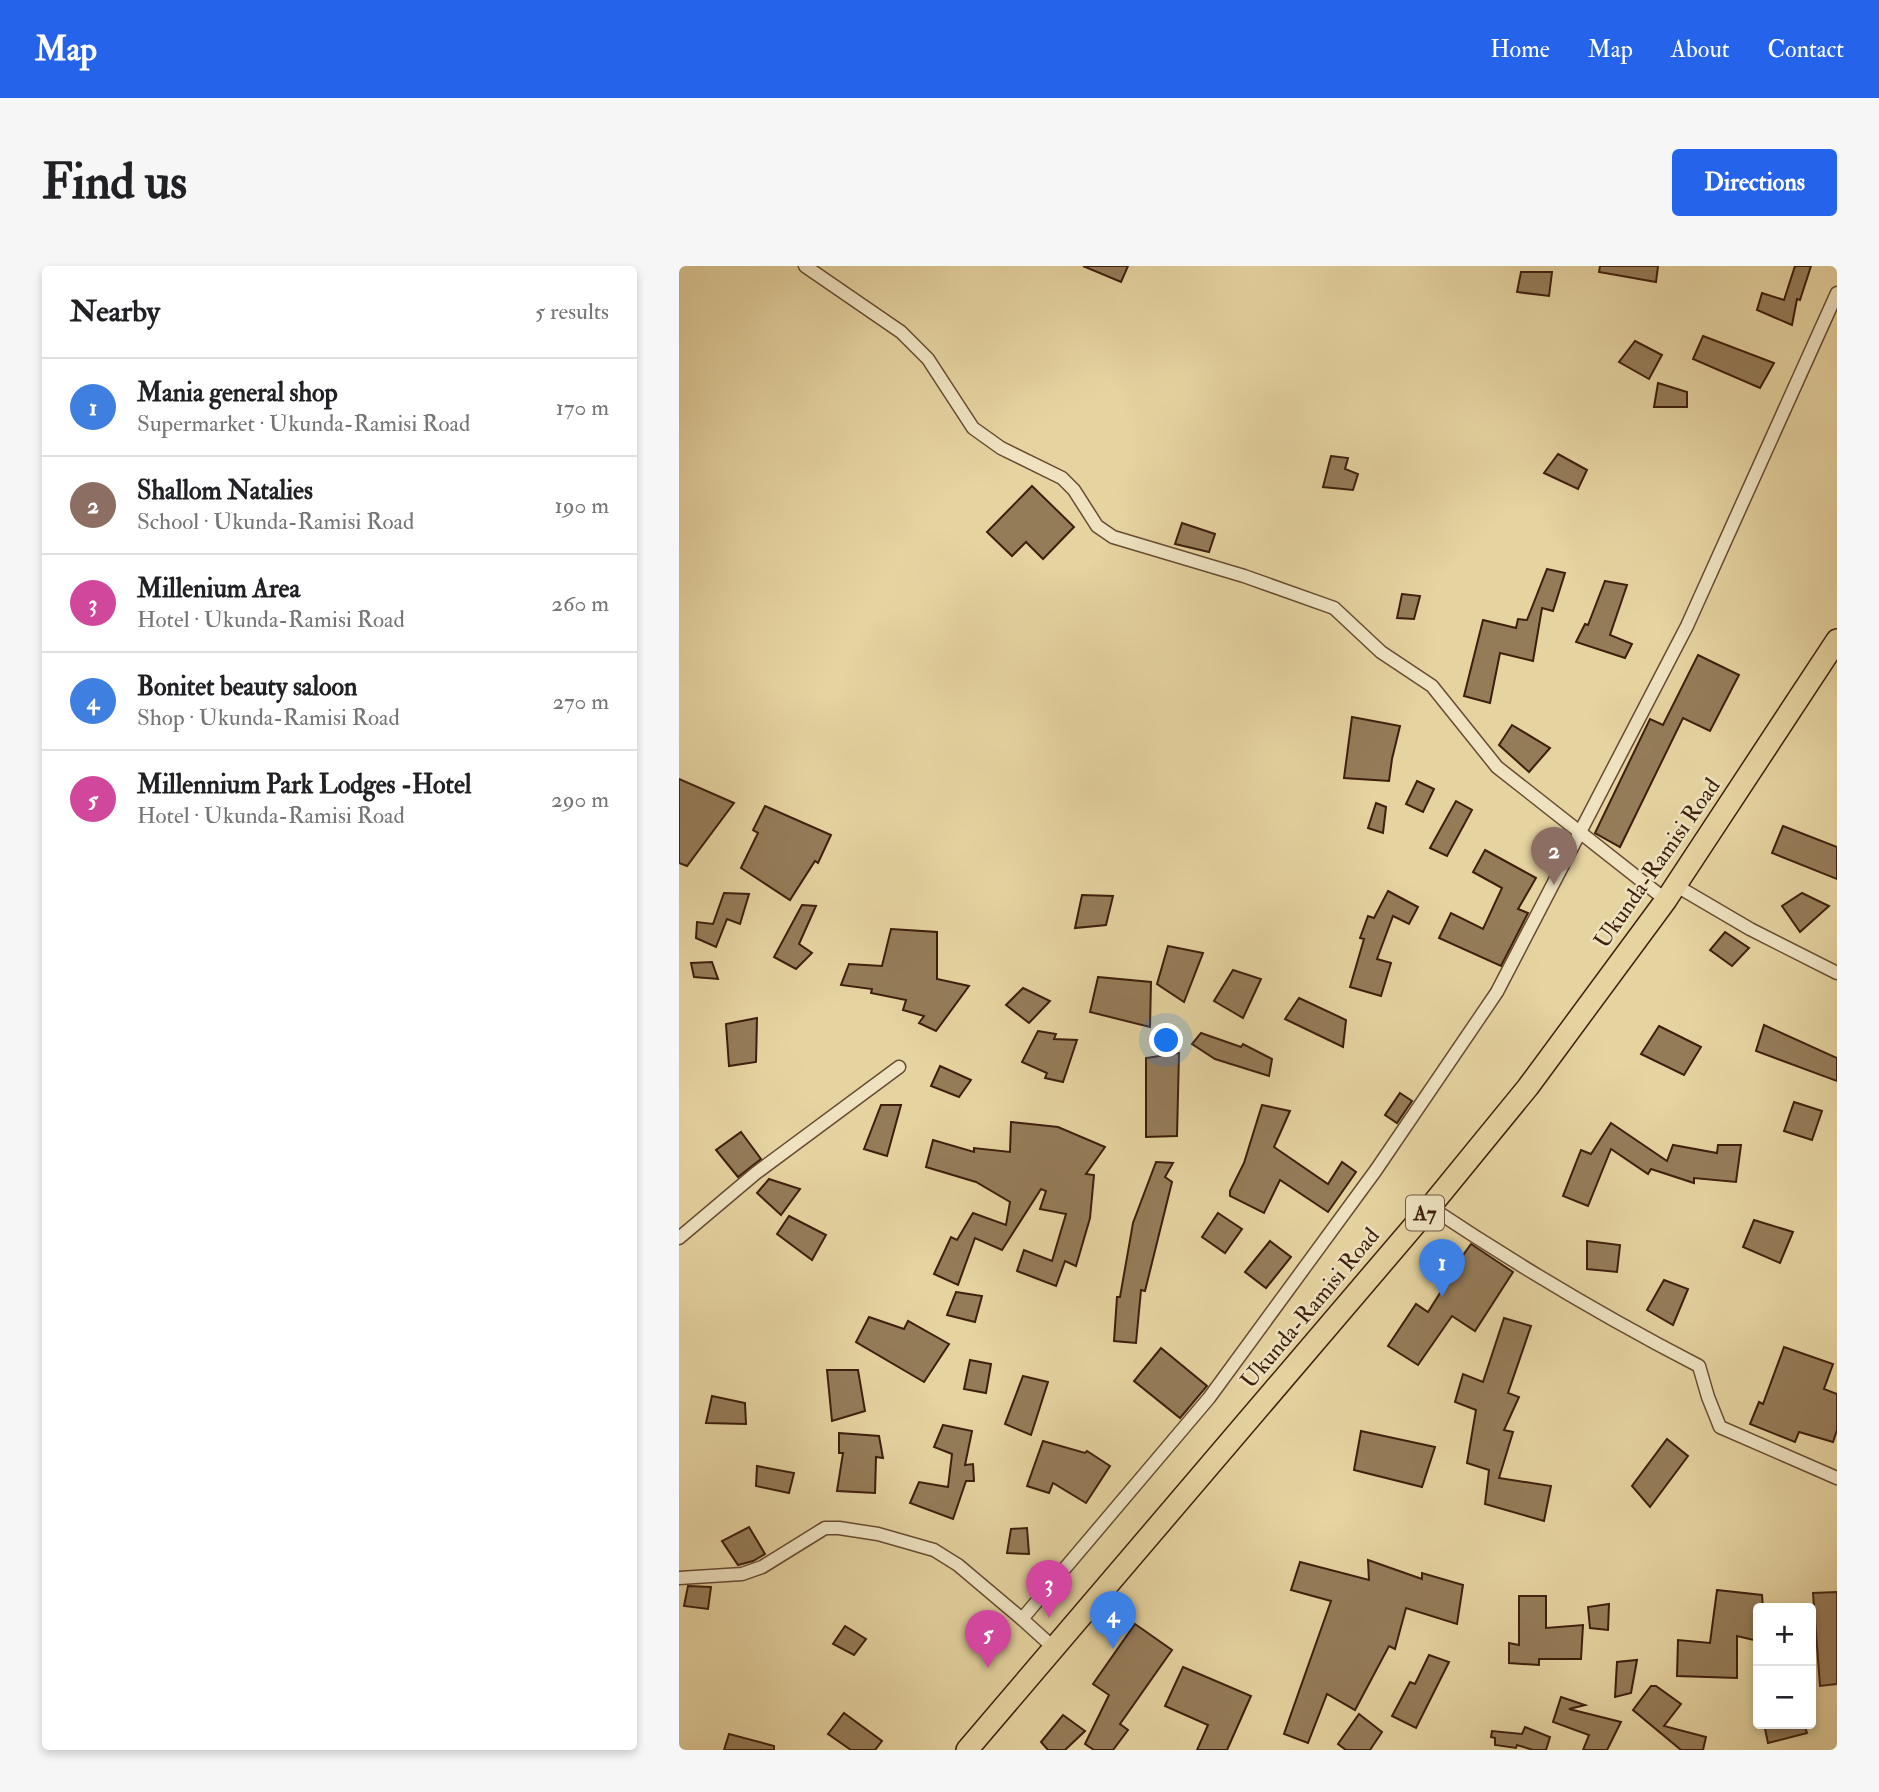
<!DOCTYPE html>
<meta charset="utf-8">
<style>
body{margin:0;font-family:"IM FELL Double Pica",serif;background:#f6f6f6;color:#202124}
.controls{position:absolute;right:21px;bottom:21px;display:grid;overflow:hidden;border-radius:7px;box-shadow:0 4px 10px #0003}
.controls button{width:63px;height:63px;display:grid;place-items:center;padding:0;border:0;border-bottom:2px solid #e0e0e0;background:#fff;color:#202124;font:35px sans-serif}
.you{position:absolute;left:488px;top:775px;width:24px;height:24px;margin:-18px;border:5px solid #fff;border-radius:50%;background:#1a73e8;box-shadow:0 0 0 10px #1a73e833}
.badge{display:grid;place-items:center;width:46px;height:46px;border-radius:50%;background:#2563eb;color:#fff;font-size:23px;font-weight:700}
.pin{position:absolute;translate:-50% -58px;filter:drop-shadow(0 2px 4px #0008)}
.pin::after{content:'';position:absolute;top:37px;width:24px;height:21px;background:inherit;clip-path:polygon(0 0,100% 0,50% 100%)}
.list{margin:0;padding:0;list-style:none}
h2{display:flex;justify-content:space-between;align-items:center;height:91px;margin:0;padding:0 28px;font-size:30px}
h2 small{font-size:23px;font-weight:400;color:#757577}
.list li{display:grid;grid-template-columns:46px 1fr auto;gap:21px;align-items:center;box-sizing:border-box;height:98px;padding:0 28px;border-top:2px solid #e0e0e0}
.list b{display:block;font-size:26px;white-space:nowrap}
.list p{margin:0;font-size:23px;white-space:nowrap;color:#757577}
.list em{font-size:23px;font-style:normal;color:#757577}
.map{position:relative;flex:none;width:1158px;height:1484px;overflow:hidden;border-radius:7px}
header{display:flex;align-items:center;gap:42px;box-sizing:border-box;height:98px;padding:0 35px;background:#2563eb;color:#fff}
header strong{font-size:33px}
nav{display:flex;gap:38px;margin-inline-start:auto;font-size:24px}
.intro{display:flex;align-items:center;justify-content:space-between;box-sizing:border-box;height:168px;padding:0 42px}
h1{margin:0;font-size:49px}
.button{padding:18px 32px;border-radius:7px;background:#2563eb;color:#fff;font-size:24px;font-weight:700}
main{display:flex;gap:42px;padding:0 42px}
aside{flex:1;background:#fff;border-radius:7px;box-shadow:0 4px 10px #0003}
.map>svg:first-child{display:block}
.building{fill:#957c59;stroke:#3e1e0d;stroke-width:2}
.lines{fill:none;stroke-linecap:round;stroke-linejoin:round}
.minor-casing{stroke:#684b32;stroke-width:15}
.trunk-casing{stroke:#3e1e0d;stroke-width:24}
.minor{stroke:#eee2c1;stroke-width:12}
.trunk{stroke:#e5d3a0;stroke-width:21}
.labels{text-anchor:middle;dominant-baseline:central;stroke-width:5;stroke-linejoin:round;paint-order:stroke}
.shield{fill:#eee2c1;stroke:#735943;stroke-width:2}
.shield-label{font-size:21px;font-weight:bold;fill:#3e1e0d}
.street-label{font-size:23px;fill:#3e1e0d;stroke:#eee2c1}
</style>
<header>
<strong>Map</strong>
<nav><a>Home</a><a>Map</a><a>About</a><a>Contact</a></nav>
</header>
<div class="intro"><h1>Find us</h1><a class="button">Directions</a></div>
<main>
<aside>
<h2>Nearby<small>5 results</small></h2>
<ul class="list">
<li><span class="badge" style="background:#3f7fe0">1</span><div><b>Mania general shop</b><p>Supermarket · Ukunda-Ramisi Road</p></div><em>170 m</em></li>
<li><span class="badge" style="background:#8d6e63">2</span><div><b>Shallom Natalies</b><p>School · Ukunda-Ramisi Road</p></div><em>190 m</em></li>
<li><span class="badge" style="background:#d1479c">3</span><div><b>Millenium Area</b><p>Hotel · Ukunda-Ramisi Road</p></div><em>260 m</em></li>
<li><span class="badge" style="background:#3f7fe0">4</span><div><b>Bonitet beauty saloon</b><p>Shop · Ukunda-Ramisi Road</p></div><em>270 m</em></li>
<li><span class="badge" style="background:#d1479c">5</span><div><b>Millennium Park Lodges -Hotel</b><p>Hotel · Ukunda-Ramisi Road</p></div><em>290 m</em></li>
</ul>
</aside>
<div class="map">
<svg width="1158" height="1484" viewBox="0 0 1158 1484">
<rect width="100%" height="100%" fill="#e5d3a0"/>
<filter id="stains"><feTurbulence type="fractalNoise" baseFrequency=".00286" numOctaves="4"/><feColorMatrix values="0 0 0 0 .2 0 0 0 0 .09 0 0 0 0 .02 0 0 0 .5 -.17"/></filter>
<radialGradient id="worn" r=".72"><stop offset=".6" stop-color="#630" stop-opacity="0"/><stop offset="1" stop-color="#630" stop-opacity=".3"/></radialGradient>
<g class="building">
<polygon points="404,0 449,0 442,16"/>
<polygon points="921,0 979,0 977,16 920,6"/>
<polygon points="1116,0 1132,0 1121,34 1118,33 1113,59 1078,44 1083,27 1105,34"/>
<polygon points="842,6 873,6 870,30 838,26"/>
<polygon points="1024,70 1095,97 1081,122 1014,93"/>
<polygon points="956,75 983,89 970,113 940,96"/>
<polygon points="979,117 1008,126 1008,141 975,141"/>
<polygon points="879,188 908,204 899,223 865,207"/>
<polygon points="652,190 669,192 666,203 679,208 674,224 644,221"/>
<polygon points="353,220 395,261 364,293 347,276 333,290 308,266"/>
<polygon points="503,257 536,268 530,286 496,278"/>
<polygon points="868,303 886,307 874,345 863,342 854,395 821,387 811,437 785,430 804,354 837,362 839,353 848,354"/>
<polygon points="926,315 948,319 931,369 953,378 946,392 897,376 906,358 909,359"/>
<polygon points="723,328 741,330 735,353 718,352"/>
<polygon points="1019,389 1060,409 1031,465 1004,452 941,581 916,567 971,453 984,459"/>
<polygon points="673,451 721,460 713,493 710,515 665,512"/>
<polygon points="833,459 871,482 850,506 820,479"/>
<polygon points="0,513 55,537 8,600 0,597"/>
<polygon points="738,515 755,523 744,546 727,538"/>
<polygon points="777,535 793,544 768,590 751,582"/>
<polygon points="697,537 707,541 704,567 689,562"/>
<polygon points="86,540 152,569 139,597 136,595 111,634 62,602 79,567 74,564"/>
<polygon points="1104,560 1158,581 1158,613 1093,587"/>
<polygon points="806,584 857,612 839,643 849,647 822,700 760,672 772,647 804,663 823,622 794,606"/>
<polygon points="709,625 739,641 730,658 714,650 698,693 712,697 702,730 671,721 685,673 681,672 689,650 695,652"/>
<polygon points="45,627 70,628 61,658 48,653 37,681 17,672 18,656 34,658"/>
<polygon points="1123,627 1150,640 1121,666 1103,640"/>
<polygon points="403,629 434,630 427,659 396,662"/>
<polygon points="123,639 137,640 120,678 133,687 117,703 95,691"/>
<polygon points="212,663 258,666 258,713 290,720 257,765 240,757 245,750 224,744 227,734 192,727 193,723 162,719 170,698 203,700"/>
<polygon points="1046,666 1070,682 1053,700 1031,684"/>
<polygon points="489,680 524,687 505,736 478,718"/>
<polygon points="33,696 39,713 15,711 12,697"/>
<polygon points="554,704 582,713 564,752 535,735"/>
<polygon points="419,711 472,716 471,761 411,746"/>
<polygon points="344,722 371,735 350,757 327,739"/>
<polygon points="620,732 667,754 664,781 606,753"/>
<polygon points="78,752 77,796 50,800 47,758"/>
<polygon points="1085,759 1158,792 1158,815 1077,785"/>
<polygon points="980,760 1022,781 1005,809 962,788"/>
<polygon points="359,765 377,768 375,773 398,774 384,816 366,812 368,807 343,796"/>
<polygon points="522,767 562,781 564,778 593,793 590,810 536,793 513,778"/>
<polygon points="500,787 498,870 467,871 467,792"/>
<polygon points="261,800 292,814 280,831 252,820"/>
<polygon points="721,827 733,835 718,857 706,849"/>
<polygon points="1115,836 1143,845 1133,874 1105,865"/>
<polygon points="202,839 222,839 208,890 185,883"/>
<polygon points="583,839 611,845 595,881 649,918 663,896 677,906 649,946 601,914 585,947 551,930 551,925 565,897"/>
<polygon points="332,856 379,861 426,881 407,908 415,909 411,952 397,1000 386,995 377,1020 338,1005 345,984 373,995 387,948 361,943 367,925 362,923 323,984 296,972 279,1019 255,1008 272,971 278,974 294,947 327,959 331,936 297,916 247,901 254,874 295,886 295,882 331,886"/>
<polygon points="932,857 988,895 994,879 1038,887 1039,879 1062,879 1057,916 1015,912 1015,917 972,903 969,908 932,883 909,940 884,930 902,884 912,888"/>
<polygon points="62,866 82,893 59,911 37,884"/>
<polygon points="477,896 494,897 486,911 493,916 466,1025 462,1024 457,1077 435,1075 438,1031 441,1031 454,957"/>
<polygon points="90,913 121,923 102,949 78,927"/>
<polygon points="539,947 563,963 546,987 523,971"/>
<polygon points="110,950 147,969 133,994 98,968"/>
<polygon points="1075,954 1114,966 1101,997 1064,981"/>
<polygon points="591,975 612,991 587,1022 566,1006"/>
<polygon points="908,975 941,979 938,1006 908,1003"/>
<polygon points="792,978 834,1006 796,1065 773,1050 739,1099 709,1080 737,1038 749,1046 778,1000 777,999"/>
<polygon points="985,1014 1009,1023 994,1059 968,1044"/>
<polygon points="277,1026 303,1030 296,1056 268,1049"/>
<polygon points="190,1051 225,1063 229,1055 270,1078 245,1116 177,1076"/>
<polygon points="825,1052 852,1060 829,1127 840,1131 825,1164 834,1166 820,1212 872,1220 865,1255 806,1238 810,1204 788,1197 797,1144 776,1136 784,1108 804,1116"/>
<polygon points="1105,1081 1154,1098 1145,1123 1158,1128 1158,1164 1154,1176 1120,1166 1116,1176 1071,1158 1080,1136 1084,1138"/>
<polygon points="482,1082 528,1120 501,1152 455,1115"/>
<polygon points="291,1094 312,1098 307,1127 285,1123"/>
<polygon points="148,1104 179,1104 186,1145 153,1155"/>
<polygon points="344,1110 369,1116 352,1169 326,1158"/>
<polygon points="33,1130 66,1137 67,1158 27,1157"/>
<polygon points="264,1159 293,1165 286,1199 294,1198 295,1215 287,1215 274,1253 231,1237 240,1216 269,1221 273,1188 255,1181"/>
<polygon points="682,1165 756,1181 743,1221 675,1204"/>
<polygon points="160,1167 200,1170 204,1192 197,1191 196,1227 158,1225 164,1187 160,1187"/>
<polygon points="988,1173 1009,1190 971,1241 953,1220"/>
<polygon points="364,1175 406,1187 408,1185 431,1200 407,1237 374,1217 370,1227 348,1220"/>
<polygon points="78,1200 115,1207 110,1227 77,1220"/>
<polygon points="70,1261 86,1288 74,1295 59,1299 43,1275"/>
<polygon points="348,1262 350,1288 328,1287 332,1263"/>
<polygon points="689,1294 743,1313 743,1307 784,1319 778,1358 727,1342 716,1383 710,1380 676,1444 648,1428 629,1477 605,1468 652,1335 612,1324 621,1296 690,1314"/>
<polygon points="9,1320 32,1321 29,1343 5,1340"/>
<polygon points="1038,1324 1083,1329 1084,1342 1079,1342 1079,1375 1058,1370 1058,1412 998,1410 999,1374 1031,1377"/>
<polygon points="1158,1326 1158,1418 1141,1420 1134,1327"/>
<polygon points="840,1330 867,1330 867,1362 904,1359 902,1393 860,1393 860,1399 830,1397 830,1377 840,1379"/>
<polygon points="930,1338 929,1364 911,1362 909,1341"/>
<polygon points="456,1358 493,1384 441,1458 449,1464 434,1484 415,1484 406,1478 430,1429 414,1418"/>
<polygon points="166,1360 187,1373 175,1389 154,1378"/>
<polygon points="750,1389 770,1396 737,1462 713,1450 731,1416 736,1418"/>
<polygon points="958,1394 952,1427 936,1431 938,1396"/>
<polygon points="504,1401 572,1430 548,1484 518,1484 529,1459 486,1440"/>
<polygon points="972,1420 977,1420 1002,1438 985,1460 1027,1471 1024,1484 1002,1484 954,1444"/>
<polygon points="882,1431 906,1439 890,1443 942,1456 928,1484 904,1484 910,1469 874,1456"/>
<polygon points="165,1447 203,1475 196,1484 172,1484 149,1468"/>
<polygon points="680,1448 703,1466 691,1484 667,1484 659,1478"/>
<polygon points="384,1449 406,1465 386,1484 369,1484 362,1476"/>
<polygon points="1085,1458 1125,1458 1128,1467 1089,1477"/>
<polygon points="846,1461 871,1471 867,1484 854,1484 838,1479 837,1482 816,1479 816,1472 812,1471 813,1465 843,1468"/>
<polygon points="50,1468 95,1480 95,1484 45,1484"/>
</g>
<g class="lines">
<defs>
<g id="minor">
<polyline points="126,0 222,66 249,93 294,162 322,182 383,212 395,224 418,260 434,271 565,310 655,342 702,386 753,420 818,501 987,634"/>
<polyline points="996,619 1071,663 1158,707"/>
<path d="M751,941C838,999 927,1052 1020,1100L1029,1131L1041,1161L1158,1212"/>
<polyline points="0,972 77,907 220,801"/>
<polyline points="0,1312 63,1308 83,1301 146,1262 160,1262 199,1268 255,1284 279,1299 343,1353"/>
<polyline points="375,1382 343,1353 530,1132 697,904 818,726 1008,360 1158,27"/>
</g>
<polyline id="trunk" points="288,1484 751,941 849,821 987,634 1158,374"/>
</defs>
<use href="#minor" class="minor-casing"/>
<use href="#trunk" class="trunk-casing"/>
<use href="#minor" class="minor"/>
<use href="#trunk" class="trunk"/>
</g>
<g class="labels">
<rect class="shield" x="727" y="929.5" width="38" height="35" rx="5"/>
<g class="shield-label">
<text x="746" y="947">A7</text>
</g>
<g class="street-label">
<text transform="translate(978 597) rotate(-55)">Ukunda-Ramisi Road</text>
<text transform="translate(631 1042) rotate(-50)">Ukunda-Ramisi Road</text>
</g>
</g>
<rect width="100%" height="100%" filter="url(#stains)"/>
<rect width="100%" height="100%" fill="url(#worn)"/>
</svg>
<div class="controls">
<button>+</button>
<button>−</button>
</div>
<div class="you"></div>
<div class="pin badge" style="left:763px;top:1031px;background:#3f7fe0">1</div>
<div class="pin badge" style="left:875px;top:619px;background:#8d6e63">2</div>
<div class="pin badge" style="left:370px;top:1352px;background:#d1479c">3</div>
<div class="pin badge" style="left:434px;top:1383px;background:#3f7fe0">4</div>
<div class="pin badge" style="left:309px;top:1402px;background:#d1479c">5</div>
</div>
</main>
